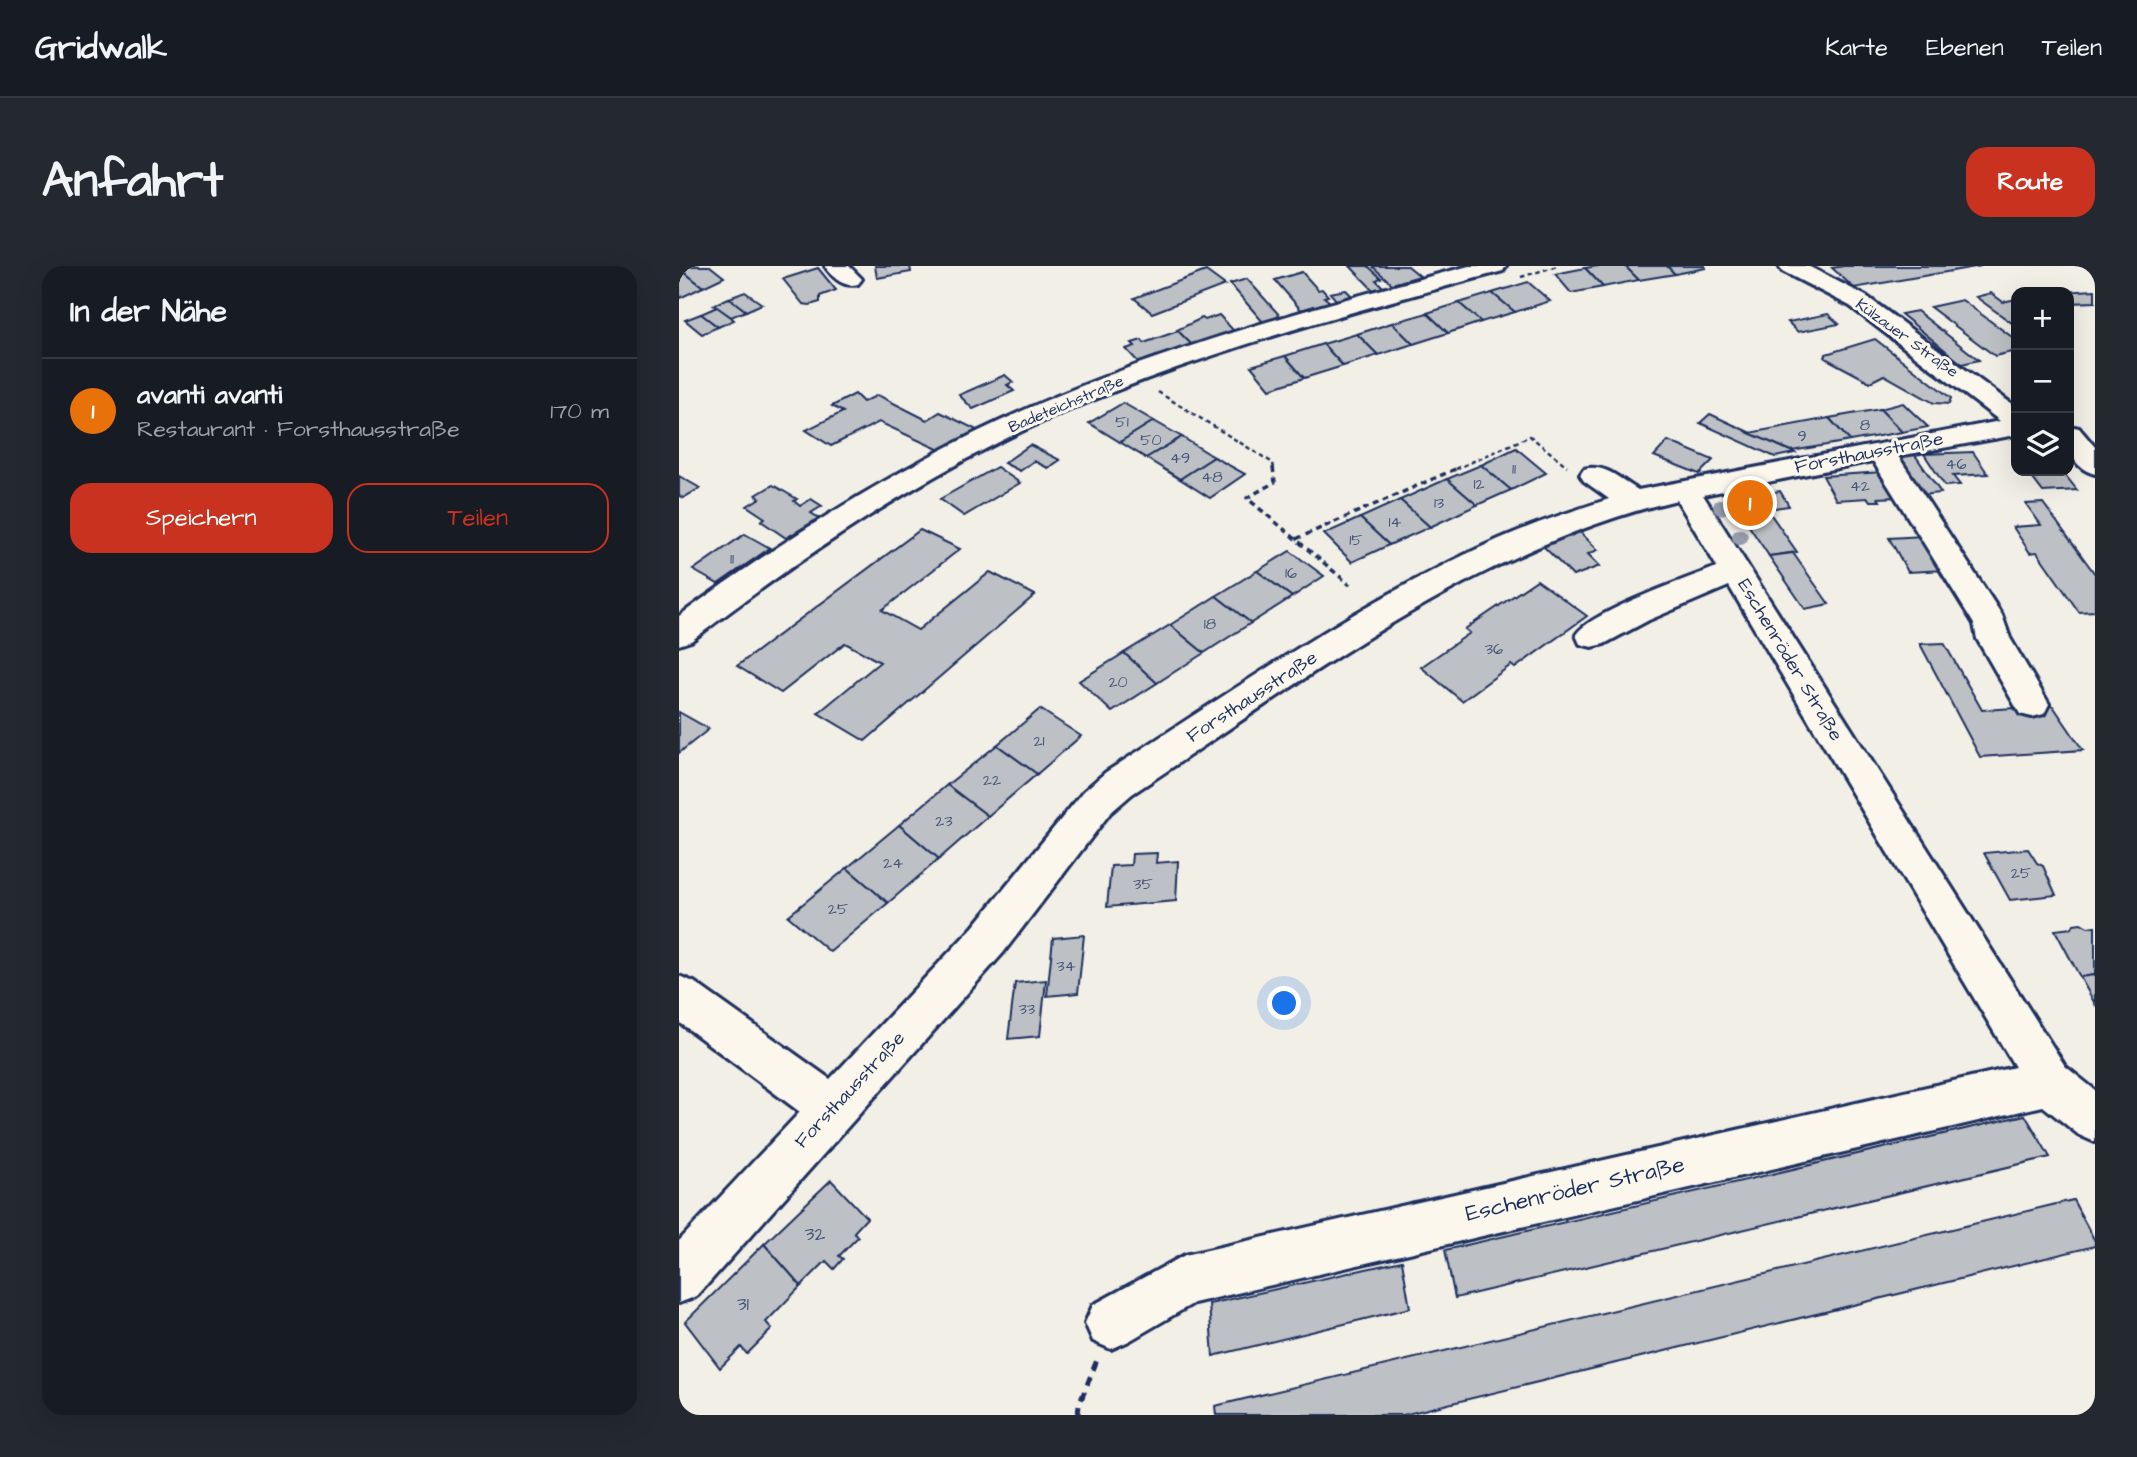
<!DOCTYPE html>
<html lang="de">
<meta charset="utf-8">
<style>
body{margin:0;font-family:"Architects Daughter",sans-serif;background:#242831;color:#f1f3f6}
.controls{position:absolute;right:21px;top:21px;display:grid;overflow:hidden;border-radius:14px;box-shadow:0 7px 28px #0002}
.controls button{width:63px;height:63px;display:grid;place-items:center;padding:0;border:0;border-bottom:2px solid #363941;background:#171b24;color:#f1f3f6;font:35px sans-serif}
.you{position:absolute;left:606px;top:738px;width:24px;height:24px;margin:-18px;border:5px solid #fff;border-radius:50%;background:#1a73e8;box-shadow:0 0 0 10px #1a73e833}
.badge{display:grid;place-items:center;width:46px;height:46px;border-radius:50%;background:#c8321e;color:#fff;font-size:23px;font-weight:700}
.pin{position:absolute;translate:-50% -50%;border:4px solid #fff;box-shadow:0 2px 7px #0006}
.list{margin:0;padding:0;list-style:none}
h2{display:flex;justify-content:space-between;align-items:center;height:91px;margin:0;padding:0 28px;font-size:30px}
h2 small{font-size:23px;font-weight:400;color:#9ea1a6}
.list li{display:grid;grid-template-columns:46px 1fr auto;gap:21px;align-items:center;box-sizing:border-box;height:105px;padding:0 28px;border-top:2px solid #363941}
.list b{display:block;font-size:26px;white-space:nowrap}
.list p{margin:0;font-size:23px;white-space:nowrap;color:#9ea1a6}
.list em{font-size:23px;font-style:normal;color:#9ea1a6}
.actions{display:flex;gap:14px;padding:21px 28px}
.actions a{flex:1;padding:16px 0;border:2px solid #c8321e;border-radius:21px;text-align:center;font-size:24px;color:#c8321e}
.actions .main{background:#c8321e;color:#fff}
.icon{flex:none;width:38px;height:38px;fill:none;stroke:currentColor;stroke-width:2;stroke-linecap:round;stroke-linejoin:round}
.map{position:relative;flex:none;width:1416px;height:1149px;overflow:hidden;border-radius:21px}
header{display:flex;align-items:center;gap:42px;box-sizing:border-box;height:98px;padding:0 35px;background:#171b24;border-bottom:2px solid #363941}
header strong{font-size:33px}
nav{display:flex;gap:38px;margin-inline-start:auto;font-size:24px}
.intro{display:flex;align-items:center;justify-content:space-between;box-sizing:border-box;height:168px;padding:0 42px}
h1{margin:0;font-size:49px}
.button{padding:18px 32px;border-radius:21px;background:#c8321e;color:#fff;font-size:24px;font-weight:700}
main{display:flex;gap:42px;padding:0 42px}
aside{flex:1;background:#171b24;border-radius:21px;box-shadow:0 7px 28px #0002}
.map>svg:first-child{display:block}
.building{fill:#bdc0c4;stroke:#1b2f5e;stroke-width:2}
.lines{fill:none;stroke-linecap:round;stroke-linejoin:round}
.minor-casing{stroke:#1b2f5e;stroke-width:6}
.path-far2{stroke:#1b2f5e;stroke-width:2.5;stroke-dasharray:4.5 3.5;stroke-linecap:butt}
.path-far1{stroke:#1b2f5e;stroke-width:3.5;stroke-dasharray:6 4.5;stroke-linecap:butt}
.path{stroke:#1b2f5e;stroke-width:5;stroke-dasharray:9 7;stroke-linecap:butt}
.minor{fill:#fbf7ec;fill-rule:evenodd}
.tree{fill:#959cab}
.labels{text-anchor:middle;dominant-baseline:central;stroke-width:6;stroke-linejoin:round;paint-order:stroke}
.far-street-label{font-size:16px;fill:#1b2f5e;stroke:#fbf7ec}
.number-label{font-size:16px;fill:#445378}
.street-label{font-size:19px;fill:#1b2f5e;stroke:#fbf7ec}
.near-number-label{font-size:19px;fill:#445378}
.near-street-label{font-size:23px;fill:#1b2f5e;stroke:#fbf7ec}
</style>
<header>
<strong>Gridwalk</strong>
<nav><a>Karte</a><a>Ebenen</a><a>Teilen</a></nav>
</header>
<div class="intro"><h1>Anfahrt</h1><a class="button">Route</a></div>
<main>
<aside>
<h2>In der Nähe<small></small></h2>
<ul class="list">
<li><span class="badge" style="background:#e8710a">1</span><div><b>avanti avanti</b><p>Restaurant · Forsthausstraße</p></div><em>170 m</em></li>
</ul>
<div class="actions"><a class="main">Speichern</a><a>Teilen</a></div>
</aside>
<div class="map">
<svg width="1416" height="1149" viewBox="0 0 1416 1149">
<rect width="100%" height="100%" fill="#f2efe6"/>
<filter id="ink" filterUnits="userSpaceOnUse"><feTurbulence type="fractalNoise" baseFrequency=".0143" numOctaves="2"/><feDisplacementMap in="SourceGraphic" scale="14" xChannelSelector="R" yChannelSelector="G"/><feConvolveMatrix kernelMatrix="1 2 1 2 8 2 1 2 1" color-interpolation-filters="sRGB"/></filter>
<g filter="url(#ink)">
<g class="building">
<polygon points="5,0 31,0 45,11 24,21 0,2"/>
<polygon points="196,0 231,0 232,6 198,12"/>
<polygon points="671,0 689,0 702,12 697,14 705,22 696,26"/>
<polygon points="693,0 729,0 741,10 713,18"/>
<polygon points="919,0 946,0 960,14 924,21 906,2"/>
<polygon points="946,0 988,0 996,8 960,14"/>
<polygon points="988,0 1026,0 1027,2 996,8"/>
<polygon points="1165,0 1302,0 1175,22 1153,2"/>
<polygon points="139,2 157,24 141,30 141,36 131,39 124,38 104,13"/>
<polygon points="906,2 924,21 892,27 876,8"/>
<polygon points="527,5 546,19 473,47 455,32"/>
<polygon points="623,6 639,24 643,23 649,30 645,31 651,36 622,44 596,14"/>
<polygon points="6,7 24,21 1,32 0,9"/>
<polygon points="568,13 602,51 584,56 551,18"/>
<polygon points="849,16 871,35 836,46 813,27"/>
<polygon points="667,24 673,30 657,34 651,27"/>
<polygon points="1416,24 1416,36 1390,37 1390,26 1382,26"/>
<polygon points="66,26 83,38 67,45 50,32"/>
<polygon points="813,27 836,46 802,56 780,37"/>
<polygon points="1312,27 1324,36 1337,33 1337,60 1297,31"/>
<polygon points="50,32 67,45 52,51 34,39"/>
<polygon points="1283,34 1337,74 1337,85 1316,90 1251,41"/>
<polygon points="780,37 802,56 769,67 748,47"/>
<polygon points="38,41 52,51 55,54 39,61 22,48"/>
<polygon points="1238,45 1300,94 1283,98 1222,48"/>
<polygon points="748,47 769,67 734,78 713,57"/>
<polygon points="22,48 39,61 23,68 6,54"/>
<polygon points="1149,48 1160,58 1119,66 1109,56"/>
<polygon points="540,49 555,65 513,79 498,64 523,52 526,54"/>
<polygon points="713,57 734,78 699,89 678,68"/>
<polygon points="499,65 513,79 461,98 447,83 456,80 453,77 463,74 465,77"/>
<polygon points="678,68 699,89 664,100 644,78"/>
<polygon points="1196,73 1272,132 1270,138 1255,137 1205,109 1191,116 1146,92 1147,88"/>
<polygon points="644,78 664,100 625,112 606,90"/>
<polygon points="606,90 625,112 591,123 572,100"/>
<polygon points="326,109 334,116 328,119 335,125 294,143 280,129"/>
<polygon points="176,128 184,136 199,129 248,154 261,146 298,164 263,185 200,156 152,180 127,164 164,146 153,140"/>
<polygon points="444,137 475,155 441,176 410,157"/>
<polygon points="1224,137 1230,143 1249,161 1223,166 1201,143"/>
<polygon points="1201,143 1223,166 1171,175 1150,152"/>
<polygon points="1031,148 1087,174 1116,187 1096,191 1021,157"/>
<polygon points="1150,152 1171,175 1113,185 1070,167"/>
<polygon points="475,155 503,171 467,192 441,176"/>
<polygon points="503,171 535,191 501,213 467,192"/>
<polygon points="989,175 1034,194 1020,208 975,190"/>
<polygon points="351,179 381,194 369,202 355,195 341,205 325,197"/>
<polygon points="837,182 867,207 832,224 802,199"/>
<polygon points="1294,186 1309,208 1274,210 1281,219 1266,220 1245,188"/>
<polygon points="1236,189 1262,227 1242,229 1217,191"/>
<polygon points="535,191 566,208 531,232 501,213"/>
<polygon points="802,199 832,224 798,239 768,213"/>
<polygon points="318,201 341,217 285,250 261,233"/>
<polygon points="1348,205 1383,205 1398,224 1364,226"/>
<polygon points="1204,206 1219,231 1199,232 1201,235 1191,235 1189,232 1157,234 1144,210"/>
<polygon points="0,210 21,222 4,232 0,230"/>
<polygon points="768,213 798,239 751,261 721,234"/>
<polygon points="94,219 118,233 115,235 121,240 132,233 143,240 132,247 140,252 107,272 82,255 86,252 68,240 81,232 77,229"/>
<polygon points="1101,225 1110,240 1088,243 1118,286 1090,290 1052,233"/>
<polygon points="721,234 751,261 710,279 681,252"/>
<polygon points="1364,237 1416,308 1416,345 1400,346 1358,286 1351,287 1334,261 1362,259 1347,238"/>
<polygon points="681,252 710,279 673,296 645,268"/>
<polygon points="241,264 281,283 203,344 239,364 311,306 356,329 186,475 139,447 201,396 166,377 102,427 58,400"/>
<polygon points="900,265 919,284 909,288 921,300 894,310 863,279"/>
<polygon points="66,268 91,282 39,318 14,304"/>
<polygon points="1245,270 1266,304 1229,306 1210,272"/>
<polygon points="611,285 645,310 613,331 578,305"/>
<polygon points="1114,287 1150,338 1126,343 1090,290"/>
<polygon points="578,305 613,331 572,357 537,330"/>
<polygon points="858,314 908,350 836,402 832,399 783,435 742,401 791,367 786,363"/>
<polygon points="537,330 572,357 525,387 491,359"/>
<polygon points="491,359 525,387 478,417 445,387"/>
<polygon points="1265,377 1303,444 1374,440 1404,484 1301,491 1241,378"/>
<polygon points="445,387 478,417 433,446 400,415"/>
<polygon points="361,443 402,470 358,508 318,479"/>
<polygon points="0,446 30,463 0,487"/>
<polygon points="318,479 358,508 309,550 268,519"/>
<polygon points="268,519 309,550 260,593 220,559"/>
<polygon points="220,559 260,593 209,637 168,602"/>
<polygon points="1349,583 1358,597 1364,600 1377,629 1331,634 1305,587"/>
<polygon points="478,587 477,597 499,595 497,635 428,641 432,600 452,599 453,588"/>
<polygon points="168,602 209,637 151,686 109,650"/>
<polygon points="1402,657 1409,661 1416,660 1416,709 1401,711 1376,664 1393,662 1395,658"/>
<polygon points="405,669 399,727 368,730 374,672"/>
<polygon points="1416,709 1416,738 1401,711"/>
<polygon points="367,714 361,770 329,773 336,717"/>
<polygon points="1346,849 1371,891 776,1032 766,984"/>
<polygon points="152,914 188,952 175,966 179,971 160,990 164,993 155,1003 147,995 122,1020 85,978"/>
<polygon points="1394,934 1416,975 1416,980 724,1149 537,1149 536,1140"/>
<polygon points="85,978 122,1020 87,1056 93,1063 68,1088 62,1081 41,1102 6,1056"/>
<polygon points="723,995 731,1042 534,1090 530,1038"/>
</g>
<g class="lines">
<defs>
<g id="minor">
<path d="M146,0H170L183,13L179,18C164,22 154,12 146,0Z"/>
<path d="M790,0H827L824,5C652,51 478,98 318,177C209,232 109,301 12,375L0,379V350C94,281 192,218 298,166C453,90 623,44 790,0Z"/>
<path d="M1100,0H1129L1187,30L1337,141V169L1219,190L1323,349L1331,372L1370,438L1365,448L1353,451L1341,448L1298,373L1295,358L1194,195L1024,229L1386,800L1416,824V876L1400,869L1364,840L515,1037L450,1075L432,1083L414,1075L406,1057L414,1039L506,989L1336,801L1050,320L970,354L925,378L913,381L901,378L897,369C909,347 1009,312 1038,301L998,234C795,282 625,415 453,528L431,547L324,687L18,1030L0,1037V975L121,846L0,756V710L15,716L151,813L294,661L405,525L427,506C555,425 681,334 820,273C856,257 893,245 930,233L905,215L901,209L905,203C926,197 942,214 959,224L1321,155L1171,40L1103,5Z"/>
<path d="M1390,160L1400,162L1416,181V208C1391,201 1389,181 1390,160Z"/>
</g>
</defs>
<use href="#minor" class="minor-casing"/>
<g class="path-far2">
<polyline points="842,11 878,0"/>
<polyline points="479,126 594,197 595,203"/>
<polyline points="777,203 851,170 888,200"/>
</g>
<g class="path-far1">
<polyline points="594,201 596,216 568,232 671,319"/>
<polyline points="617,273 781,201"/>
</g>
<polyline class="path" points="399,1149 400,1139 418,1094"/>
<use href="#minor" class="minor"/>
</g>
<g class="tree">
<circle cx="1042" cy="241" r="8"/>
<circle cx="1061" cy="271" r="8"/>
</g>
</g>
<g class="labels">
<g class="far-street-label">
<text transform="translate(1228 72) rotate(36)">Külzauer Straße</text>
<text transform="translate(387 138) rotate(-23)">Badeteichstraße</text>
</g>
<g class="number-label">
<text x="443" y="156">51</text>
<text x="1186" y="159">8</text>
<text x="1123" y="170">9</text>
<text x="472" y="174">50</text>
<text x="501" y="192">49</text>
<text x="1277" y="198">46</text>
<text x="835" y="203">11</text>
<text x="533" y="211">48</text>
<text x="800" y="218">12</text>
<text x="1181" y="220">42</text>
<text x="760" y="237">13</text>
<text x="716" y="256">14</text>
<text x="677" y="274">15</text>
<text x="53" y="293">11</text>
<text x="612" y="307">16</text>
<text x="531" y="358">18</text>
<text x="815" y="383">36</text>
<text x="439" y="416">20</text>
<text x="360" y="475">21</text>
<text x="313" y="514">22</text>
<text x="265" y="555">23</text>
<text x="214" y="597">24</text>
<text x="1342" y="607">25</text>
<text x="464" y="618">35</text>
<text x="159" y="643">25</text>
<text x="387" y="700">34</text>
<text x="348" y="743">33</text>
</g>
<g class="street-label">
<text transform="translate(1190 187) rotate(-11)">Forsthausstraße</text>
<text transform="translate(1111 394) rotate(59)">Eschenröder Straße</text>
<text transform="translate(573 431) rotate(-33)">Forsthausstraße</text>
<text transform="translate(171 824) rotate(-47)">Forsthausstraße</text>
</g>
<g class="near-number-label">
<text x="136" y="968">32</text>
<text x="64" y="1038">31</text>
</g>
<g class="near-street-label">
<text transform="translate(896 923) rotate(-13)">Eschenröder Straße</text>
</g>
</g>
</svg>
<div class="controls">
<button>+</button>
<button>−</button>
<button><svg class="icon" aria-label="layers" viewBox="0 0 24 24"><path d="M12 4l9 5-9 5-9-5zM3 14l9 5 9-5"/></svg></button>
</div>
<div class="you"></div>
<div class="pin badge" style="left:1071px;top:237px;background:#e8710a">1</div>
</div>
</main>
